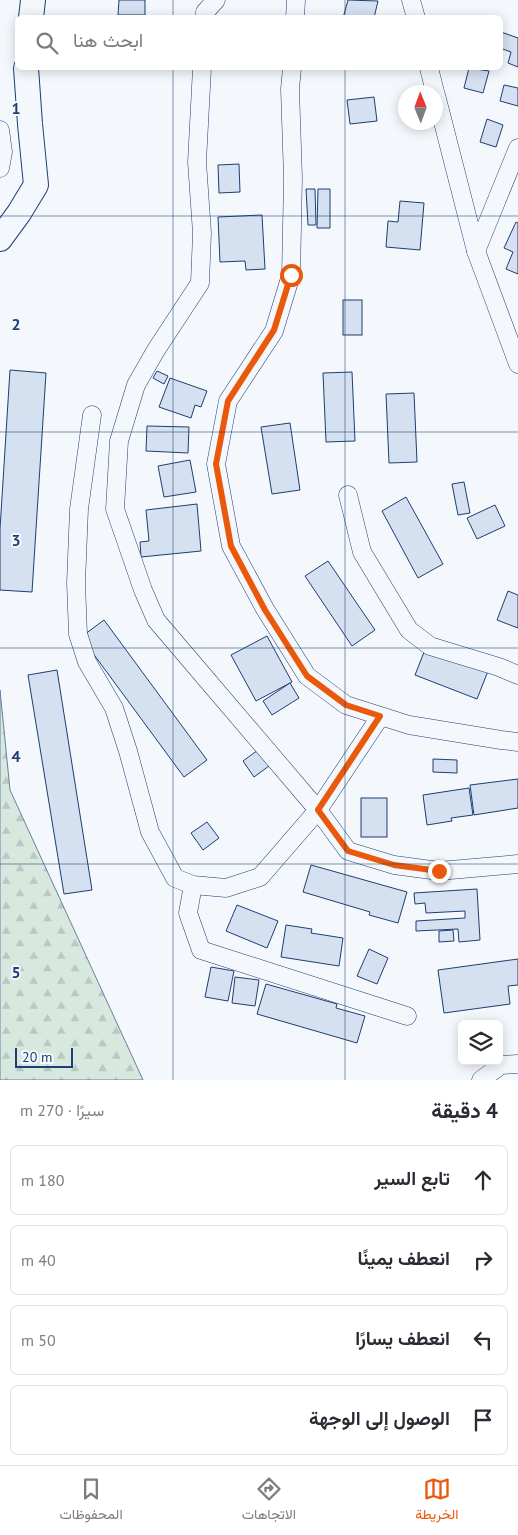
<!DOCTYPE html>
<html lang="ar">
<meta charset="utf-8">
<style>
body{margin:0;font-family:"PT Sans",Vazirmatn,sans-serif;background:#f7f7f7;color:#2b2b33;direction:rtl}
.controls{position:absolute;right:15px;bottom:15px;display:grid;overflow:hidden;border-radius:8px;box-shadow:0 2px 12px #0003}
.controls button{width:45px;height:45px;display:grid;place-items:center;padding:0;border:0;border-bottom:1px solid #e1e1e2;background:#fff;color:#2b2b33;font:25px sans-serif}
.compass{position:absolute;left:398px;top:85px;width:45px;height:45px;border-radius:50%;background:#fff;box-shadow:0 2px 12px #0003;rotate:359deg}
.scale{position:absolute;left:15px;bottom:12px;width:58px;box-sizing:border-box;padding-left:5px;border:2px solid #1d3f73;border-top:0;font-size:14px;line-height:18px;white-space:nowrap;color:#1d3f73;-webkit-text-stroke:4px #f4f7fb;paint-order:stroke}
.stop{position:absolute;width:15px;height:15px;margin:-11px;border:4px solid #ea580c;border-radius:50%;background:#fff}
.stop.end{background:#ea580c;border-color:#fff;box-shadow:0 1px 5px #0008}
.list{margin:0;padding:0;list-style:none}
h2{display:flex;justify-content:space-between;align-items:center;height:65px;margin:0;padding:0 20px;font-size:21px}
h2 small{font-size:16px;font-weight:400;color:#7c7c81}
.list li{display:grid;grid-template-columns:32px 1fr auto;gap:15px;align-items:center;box-sizing:border-box;height:70px;margin:0 10px 10px;padding:0 10px;border:1px solid #e1e1e2;border-radius:8px}
.list b{display:block;font-size:19px;white-space:nowrap}
.list em{font-size:16px;font-style:normal;color:#7c7c81}
.icon{flex:none;width:28px;height:28px;fill:none;stroke:currentColor;stroke-width:2;stroke-linecap:round;stroke-linejoin:round}
.map{position:relative;flex:none;width:518px;height:1080px;overflow:hidden;direction:ltr}
.search{position:absolute;background:#fff;box-shadow:0 2px 12px #0003;left:15px;right:15px;top:15px;height:55px;display:flex;align-items:center;gap:12px;box-sizing:border-box;padding:0 18px;border-radius:8px;color:#7c7c81;font-size:19px}
.sheet{height:385px;background:#fff}
nav{display:flex;justify-content:space-around;align-items:center;box-sizing:border-box;height:70px;border-top:1px solid #e1e1e2;background:#fff;font-size:14px;color:#7c7c81}
nav a{display:grid;justify-items:center;gap:2px}
nav .on{color:#ea580c}
.map>svg:first-child{display:block}
.forest{fill:url(#forest-firs);stroke:#687fa3}
.building{fill:#d5e0f0;stroke:#1d3f73}
.lines{fill:none;stroke-linecap:round;stroke-linejoin:round}
.street-casing{stroke:#1d3f73;stroke-width:19}
.secondary-casing{stroke:#1d3f73;stroke-width:26}
.street{stroke:#f4f7fb;stroke-width:18}
.secondary{stroke:#f4f7fb;stroke-width:24}
.route{stroke:#ea580c;stroke-width:6}
.grid{fill:none;stroke:#1d3f73;stroke-width:1;stroke-opacity:0.55}
.grid-label{font-size:16px;text-anchor:middle;font-weight:bold;fill:#1d3f73;stroke:#f4f7fb;stroke-width:4;stroke-linejoin:round;paint-order:stroke}
</style>
<div class="map">
<svg width="518" height="1080" viewBox="0 0 518 1080">
<defs>
<pattern id="forest-firs" width="22" height="20" patternUnits="userSpaceOnUse" patternTransform="scale(1.25)"><rect width="22" height="20" fill="#d7e8df"/><path d="M5 1l3.5 6h-7zM16 11l3.5 6h-7z" fill="#b8c8c3"/></pattern>
</defs>
<rect width="100%" height="100%" fill="#f4f7fb"/>
<polygon class="forest" points="0,690 10,790 143,1080 0,1080"/>
<g class="building">
<polygon points="119,0 145,0 145,15 118,15"/>
<polygon points="348,0 378,1 374,18 343,18"/>
<polygon points="501,32 518,38 518,67 508,63 511,52 500,48"/>
<polygon points="469,68 489,71 483,93 464,88"/>
<polygon points="504,85 518,88 518,106 500,101"/>
<polygon points="374,97 377,121 350,124 347,100"/>
<polygon points="487,119 503,125 496,147 480,142"/>
<polygon points="239,164 240,192 219,193 218,165"/>
<polygon points="306,189 315,189 316,225 308,225"/>
<polygon points="318,189 330,189 330,228 317,228"/>
<polygon points="400,201 424,203 420,250 386,247 388,221 398,222"/>
<polygon points="262,215 265,269 246,270 245,261 220,262 218,217"/>
<polygon points="516,222 518,223 518,274 506,269 513,252 504,248"/>
<rect x="343" y="300" width="19" height="35"/>
<polygon points="10,370 46,373 32,592 0,590 0,529"/>
<polygon points="157,371 168,376 164,384 153,378"/>
<polygon points="352,372 355,441 326,442 323,373"/>
<polygon points="170,378 207,391 201,407 195,405 191,418 159,407"/>
<polygon points="414,393 417,462 389,463 386,394"/>
<polygon points="290,423 300,490 272,494 261,427"/>
<polygon points="147,426 189,427 188,453 146,451"/>
<polygon points="190,460 196,492 164,497 158,466"/>
<polygon points="464,482 470,513 458,515 452,484"/>
<polygon points="406,497 443,564 418,578 382,511"/>
<polygon points="197,504 201,551 141,557 140,542 149,541 146,510"/>
<polygon points="495,505 505,526 477,539 467,518"/>
<polygon points="328,561 375,630 352,646 305,576"/>
<polygon points="508,591 518,595 518,628 497,620"/>
<polygon points="104,620 207,760 184,777 81,637"/>
<polygon points="267,636 292,682 256,701 231,655"/>
<polygon points="426,647 488,671 477,699 415,675"/>
<polygon points="57,670 92,890 64,894 28,675"/>
<polygon points="290,683 299,698 272,715 263,701"/>
<polygon points="258,750 269,766 254,777 243,761"/>
<polygon points="433,759 457,760 457,773 433,772"/>
<polygon points="518,779 518,808 474,815 470,785"/>
<polygon points="469,788 473,815 451,818 452,821 427,825 423,795"/>
<rect x="361" y="798" width="26" height="39"/>
<polygon points="207,822 219,838 203,850 191,833"/>
<polygon points="311,865 407,892 398,923 369,915 370,912 303,892"/>
<polygon points="477,889 480,940 459,942 458,929 416,931 416,921 465,918 465,911 426,913 425,903 415,904 414,893"/>
<polygon points="237,905 278,921 267,948 226,931"/>
<polygon points="286,925 312,929 311,933 343,938 339,966 281,957"/>
<polygon points="453,930 454,941 439,942 439,931"/>
<polygon points="369,949 388,958 377,984 357,976"/>
<polygon points="518,959 518,985 508,986 510,1004 444,1013 438,970"/>
<polygon points="211,967 234,971 228,1001 205,997"/>
<polygon points="235,977 259,980 255,1006 232,1003"/>
<polygon points="266,984 337,1004 336,1008 365,1016 357,1043 257,1014"/>
</g>
<g class="lines">
<defs>
<g id="street">
<polyline points="411,0 416,18"/>
<polyline points="205,18 205,12 216,0"/>
<polyline points="295,18 296,0"/>
<polyline points="202,68 197,162 202,233 200,283 156,350 136,385 119,441 115,509 143,590 156,620 318,810 348,851 394,865 439,871 518,864"/>
<polyline points="292,68 290,89 293,178 291,275 274,331 228,401 216,464 231,546 265,609 307,676 346,705 409,725 501,740 518,742"/>
<polyline points="429,68 435,92"/>
<polyline points="436,95 476,251"/>
<polyline points="0,130 3,152 0,168"/>
<polyline points="518,148 476,251 518,364"/>
<polyline points="92,415 79,509 76,583 78,634 87,662 114,708 128,751 150,832 175,878 193,885 226,888 260,877 318,810 380,717"/>
<polyline points="348,495 362,552 409,630 430,646 499,667 518,675"/>
<polyline points="193,885 188,913 201,950 407,1016"/>
<polyline points="481,1080 501,1065 518,1064"/>
</g>
<g id="secondary">
<polyline points="31,18 33,0"/>
<polyline points="0,239 19,213 36,185 30,124 26,68"/>
</g>
</defs>
<use href="#street" class="street-casing"/>
<use href="#secondary" class="secondary-casing"/>
<use href="#street" class="street"/>
<use href="#secondary" class="secondary"/>
</g>
<g class="lines">
<polyline class="route" points="291,275 274,330 228,401 216,464 231,546 265,610 307,676 346,705 380,716 318,810 348,851 394,865 439,871"/>
</g>
<path class="grid" d="M173,0V18M345,0V18M173,68V1080M345,68V1080M0,216H518M0,432H518M0,648H518M0,864H518"/>
<g class="grid-label">
<text x="16" y="114">1</text>
<text x="16" y="330">2</text>
<text x="16" y="546">3</text>
<text x="16" y="762">4</text>
<text x="16" y="978">5</text>
</g>
</svg>
<div class="controls">
<button><svg class="icon" aria-label="layers" viewBox="0 0 24 24"><path d="M12 4l9 5-9 5-9-5zM3 14l9 5 9-5"/></svg></button>
</div>
<svg class="compass" viewBox="-18 -18 36 36"><path d="M0-13l5 13h-10z" fill="#e53935"/><path d="M0 13l5-13h-10z" fill="#7c7c81"/></svg>
<div class="scale">20 m</div>
<div class="stop" style="left:291px;top:275px"></div>
<div class="stop end" style="left:439px;top:871px"></div>
<div class="search"><svg class="icon" aria-label="search" viewBox="0 0 24 24"><circle cx="10" cy="10" r="6"/><path d="M15 15l6 6"/></svg>ابحث هنا</div>
</div>
<section class="sheet">
<h2>4 دقيقة<small>سيرًا · 270 m</small></h2>
<ul class="list">
<li><svg class="icon" aria-label="ahead" viewBox="0 0 24 24"><path d="M12 20V5M6 11l6-6 6 6"/></svg><div><b>تابع السير</b></div><em>180 m</em></li>
<li><svg class="icon" aria-label="right" viewBox="0 0 24 24"><path d="M7 20v-9h11M14 6l5 5-5 5"/></svg><div><b>انعطف يمينًا</b></div><em>40 m</em></li>
<li><svg class="icon" aria-label="left" viewBox="0 0 24 24"><path d="M17 20v-9H6M10 6l-5 5 5 5"/></svg><div><b>انعطف يسارًا</b></div><em>50 m</em></li>
<li><svg class="icon" aria-label="arrive" viewBox="0 0 24 24"><path d="M6 21V4h12l-3 4 3 4H6"/></svg><div><b>الوصول إلى الوجهة</b></div></li>
</ul>
</section>
<nav>
<a class="on"><svg class="icon" aria-label="map" viewBox="0 0 24 24"><path d="M3 6l6-2 6 2 6-2v14l-6 2-6-2-6 2zM9 4v14M15 6v14"/></svg>الخريطة</a>
<a><svg class="icon" aria-label="directions" viewBox="0 0 24 24"><path d="M12 3l9 9-9 9-9-9zM9 14v-3h6M13 9l2 2-2 2"/></svg>الاتجاهات</a>
<a><svg class="icon" aria-label="saved" viewBox="0 0 24 24"><path d="M7 4h10v16l-5-4-5 4z"/></svg>المحفوظات</a>
</nav>
